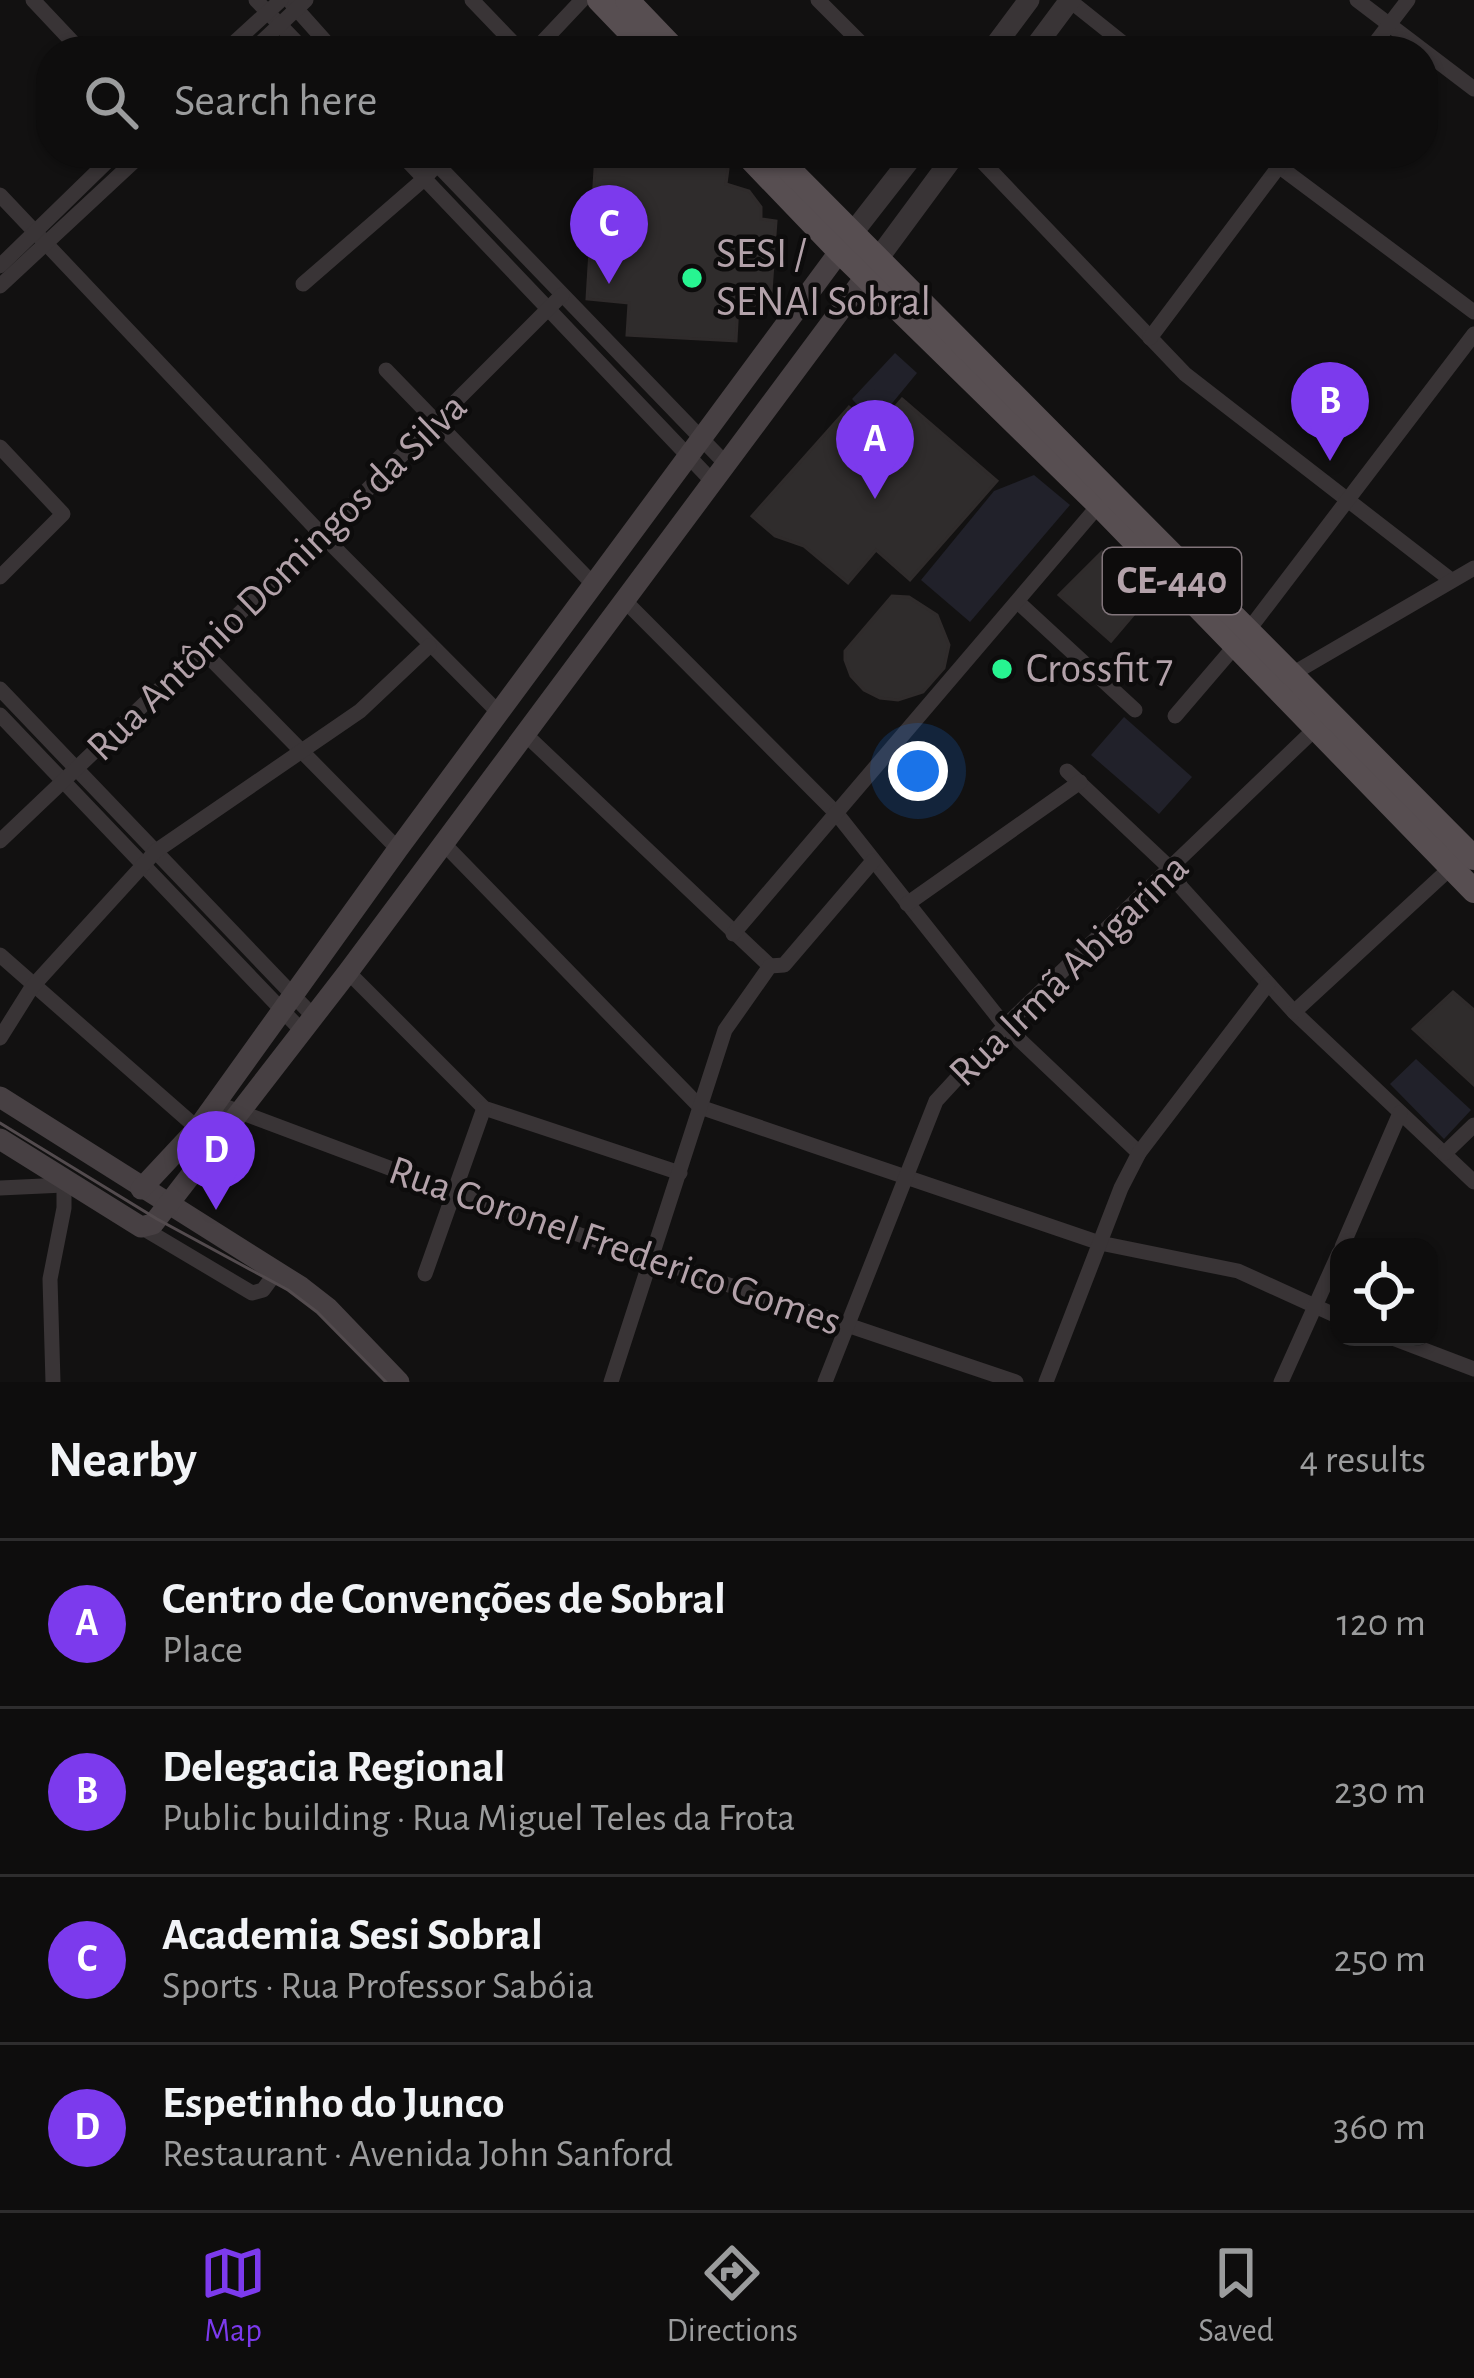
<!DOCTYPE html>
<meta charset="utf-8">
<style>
body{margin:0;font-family:"Alegreya Sans",sans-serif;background:#171616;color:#f1f3f6}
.controls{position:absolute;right:36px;bottom:36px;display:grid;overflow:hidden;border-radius:24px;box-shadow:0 3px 9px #0004}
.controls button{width:108px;height:108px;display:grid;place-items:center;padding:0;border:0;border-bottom:3px solid #2e2d2e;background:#0e0d0d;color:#f1f3f6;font:60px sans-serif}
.you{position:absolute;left:918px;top:771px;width:42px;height:42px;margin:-30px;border:9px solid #fff;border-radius:50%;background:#1a73e8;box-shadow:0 0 0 18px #1a73e833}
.badge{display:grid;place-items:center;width:78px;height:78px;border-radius:50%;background:#7c3aed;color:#fff;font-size:39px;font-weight:700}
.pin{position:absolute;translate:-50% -99px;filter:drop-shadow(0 3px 6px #0008)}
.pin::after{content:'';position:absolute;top:63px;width:42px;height:36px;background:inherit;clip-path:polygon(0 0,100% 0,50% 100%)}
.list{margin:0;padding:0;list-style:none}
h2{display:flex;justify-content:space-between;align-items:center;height:156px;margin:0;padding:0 48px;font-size:51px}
h2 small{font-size:39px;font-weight:400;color:#9b9c9d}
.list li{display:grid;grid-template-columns:78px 1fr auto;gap:36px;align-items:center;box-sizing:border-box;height:168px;padding:0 48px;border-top:3px solid #2e2d2e}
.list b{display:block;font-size:45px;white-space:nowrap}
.list p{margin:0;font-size:39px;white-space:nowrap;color:#9b9c9d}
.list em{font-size:39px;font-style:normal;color:#9b9c9d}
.icon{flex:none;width:66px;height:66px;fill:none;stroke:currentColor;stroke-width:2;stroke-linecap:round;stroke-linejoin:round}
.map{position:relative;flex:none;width:1474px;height:1382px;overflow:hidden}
.search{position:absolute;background:#0e0d0d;box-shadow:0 3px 9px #0004;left:36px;right:36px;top:36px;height:132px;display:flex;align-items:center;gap:30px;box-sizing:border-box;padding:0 42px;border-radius:48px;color:#9b9c9d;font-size:45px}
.sheet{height:828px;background:#0e0d0d}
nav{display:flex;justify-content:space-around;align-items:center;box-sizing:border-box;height:168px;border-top:3px solid #2e2d2e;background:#0e0d0d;font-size:33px;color:#9b9c9d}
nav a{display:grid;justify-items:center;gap:6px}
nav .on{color:#7c3aed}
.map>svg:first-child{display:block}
.green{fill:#21212a}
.building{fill:#2f2c2c;stroke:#2f2b2b;stroke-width:3}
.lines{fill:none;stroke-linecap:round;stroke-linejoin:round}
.minor{stroke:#393436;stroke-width:15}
.tertiary{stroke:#393436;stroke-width:21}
.secondary{stroke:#474043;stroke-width:21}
.primary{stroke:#574e51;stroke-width:24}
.tram{stroke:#534b4e;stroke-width:3}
.poi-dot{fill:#27f491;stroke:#0d0c0c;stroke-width:4.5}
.labels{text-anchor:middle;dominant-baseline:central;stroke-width:9;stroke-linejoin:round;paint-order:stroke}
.shield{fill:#0d0c0c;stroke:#81757b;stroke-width:3}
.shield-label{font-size:39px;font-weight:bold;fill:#b3a2aa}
.poi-label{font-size:42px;fill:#b3a2aa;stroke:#0d0c0c;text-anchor:start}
.street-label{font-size:42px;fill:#b3a2aa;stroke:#0d0c0c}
</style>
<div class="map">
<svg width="1474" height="1382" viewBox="0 0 1474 1382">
<rect width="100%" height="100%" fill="#121111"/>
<g class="green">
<polygon points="895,353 917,373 875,424 852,399"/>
<polygon points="1034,475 1070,505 970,622 921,580 994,491"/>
<polygon points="1124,717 1192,777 1159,814 1091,755"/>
<polygon points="1416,1059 1471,1110 1444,1139 1390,1084"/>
</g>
<g class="building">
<polygon points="596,153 712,153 728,169 726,184 749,191 761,207 761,219 776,221 770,306 738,304 736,341 627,335 629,303 587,299"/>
<polygon points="902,399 997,481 910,580 876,550 848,583 804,546 775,536 752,516 849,407 875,430"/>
<polygon points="1102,552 1151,594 1111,641 1059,595"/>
<polygon points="892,596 909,597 937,615 949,645 944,668 923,692 898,700 880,698 864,690 851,676 845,660 845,651"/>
<polygon points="1453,992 1474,1010 1474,1085 1413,1029"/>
</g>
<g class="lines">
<g class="minor">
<polyline points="33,0 81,51"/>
<polyline points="256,0 305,51"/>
<polyline points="472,0 521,51"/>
<polyline points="818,0 869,51"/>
<polyline points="1069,0 1133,51"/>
<polyline points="1357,0 1474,89"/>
<polyline points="292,4 334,51"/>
<polyline points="225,51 281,0"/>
<polyline points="252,51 306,0"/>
<polyline points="534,51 582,0"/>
<polyline points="1369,51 1408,0"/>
<polyline points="400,153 712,481"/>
<polyline points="426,153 725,463"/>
<polyline points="974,153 1185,374 1451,580"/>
<polyline points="1261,153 1474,312"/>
<polyline points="0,195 322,535 499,713"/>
<polyline points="0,266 116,153"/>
<polyline points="303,284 424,179 447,153"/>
<polyline points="0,286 143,153"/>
<polyline points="1150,338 1289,153"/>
<polyline points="386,370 594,585"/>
<polyline points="0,447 63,514 0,577"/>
<polyline points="625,601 837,814 1005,1026 1139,1153"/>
<polyline points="1019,603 1135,710"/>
<polyline points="201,649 398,849"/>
<polyline points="1287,677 1474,568"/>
<polyline points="0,689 314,1017"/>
<polyline points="0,715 303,1032"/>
<polyline points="1175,716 1247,632 1474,334"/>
<polyline points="526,735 770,966"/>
<polyline points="1067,771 1171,869 1181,887 1294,1012 1474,1182"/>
<polyline points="0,841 322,535 562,295"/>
<polyline points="443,843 700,1107 1100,1243 1238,1271 1339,1317"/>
<polyline points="907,904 1080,782"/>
<polyline points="733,934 1099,505"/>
<polyline points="0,955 205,1135"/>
<polyline points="348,972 484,1108 680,1173"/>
<polyline points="1294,1012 1457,862"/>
<polyline points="0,1038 32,987 156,851 360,711 429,646"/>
<polyline points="216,1103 456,1193 1016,1382"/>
<polyline points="1445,1153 1474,1125"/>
<polyline points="0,1188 64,1185"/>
<polyline points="141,1227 252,1293 263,1290 277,1271"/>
<polyline points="1342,1247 1400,1113"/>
<polyline points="425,1274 484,1108"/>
<polyline points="1390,1337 1474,1369"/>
<polyline points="53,1382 50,1279 64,1208 64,1185 72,1185"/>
<polyline points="611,1382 725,1030 770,966 784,965 873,861"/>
<polyline points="825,1382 936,1101 1005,1026 1315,729"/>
<polyline points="1046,1382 1121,1188 1139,1153 1268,984"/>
<polyline points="1281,1382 1339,1253"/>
</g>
<g class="tertiary">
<polyline points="991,51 1029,0"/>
<polyline points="1032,51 1070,0"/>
<polyline points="851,235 915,153"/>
<polyline points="877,260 956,153"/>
</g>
<g class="secondary">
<polyline points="0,1097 301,1287 328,1308 399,1382"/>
<polyline points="0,1139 141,1227 153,1224 348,972 874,265"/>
<polyline points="141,1189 197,1129 398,849 848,240"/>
</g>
<g class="primary">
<polyline points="599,0 648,51"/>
<polyline points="627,0 676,51"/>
<polyline points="745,153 840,252 1099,505 1474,891"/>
<polyline points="773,153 1474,858"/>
</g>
<polyline class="tram" points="0,1123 157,1219 288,1290 317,1312 386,1382"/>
</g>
<g class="poi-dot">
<circle cx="692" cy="278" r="12"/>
<circle cx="1002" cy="669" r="12"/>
</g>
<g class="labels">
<rect class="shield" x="1103" y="548" width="138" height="66" rx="9"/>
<g class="shield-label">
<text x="1172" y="581">CE-440</text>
</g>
<g class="poi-label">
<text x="716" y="254">SESI /<tspan x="716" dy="48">SENAI Sobral</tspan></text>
<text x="1026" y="669">Crossfit 7</text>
</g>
<g class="street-label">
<text transform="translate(277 577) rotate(-44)">Rua Antônio Domingos da Silva</text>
<text transform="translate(1069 970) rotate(-44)">Rua Irmã Abigarina</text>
<text transform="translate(615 1246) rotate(19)">Rua Coronel Frederico Gomes</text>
</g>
</g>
</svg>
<div class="controls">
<button><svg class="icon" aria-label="locate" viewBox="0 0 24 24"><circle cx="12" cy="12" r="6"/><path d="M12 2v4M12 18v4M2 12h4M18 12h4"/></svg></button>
</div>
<div class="you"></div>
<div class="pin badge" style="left:875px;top:499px">A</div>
<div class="pin badge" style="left:1330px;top:461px">B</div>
<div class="pin badge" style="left:609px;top:284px">C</div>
<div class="pin badge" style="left:216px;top:1210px">D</div>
<div class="search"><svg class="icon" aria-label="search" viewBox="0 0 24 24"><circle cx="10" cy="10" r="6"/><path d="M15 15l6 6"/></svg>Search here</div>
</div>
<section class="sheet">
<h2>Nearby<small>4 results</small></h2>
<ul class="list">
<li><span class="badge">A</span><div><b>Centro de Convenções de Sobral</b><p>Place</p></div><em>120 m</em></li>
<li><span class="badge">B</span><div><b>Delegacia Regional</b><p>Public building · Rua Miguel Teles da Frota</p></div><em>230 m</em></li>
<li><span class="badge">C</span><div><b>Academia Sesi Sobral</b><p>Sports · Rua Professor Sabóia</p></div><em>250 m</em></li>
<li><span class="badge">D</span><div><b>Espetinho do Junco</b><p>Restaurant · Avenida John Sanford</p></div><em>360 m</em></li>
</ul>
</section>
<nav>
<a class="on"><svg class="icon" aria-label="map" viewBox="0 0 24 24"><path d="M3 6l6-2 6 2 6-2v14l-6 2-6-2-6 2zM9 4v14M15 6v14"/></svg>Map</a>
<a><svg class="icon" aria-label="directions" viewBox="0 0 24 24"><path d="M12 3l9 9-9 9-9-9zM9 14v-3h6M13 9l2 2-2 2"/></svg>Directions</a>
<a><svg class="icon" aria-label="saved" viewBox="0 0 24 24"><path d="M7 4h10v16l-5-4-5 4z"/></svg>Saved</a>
</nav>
